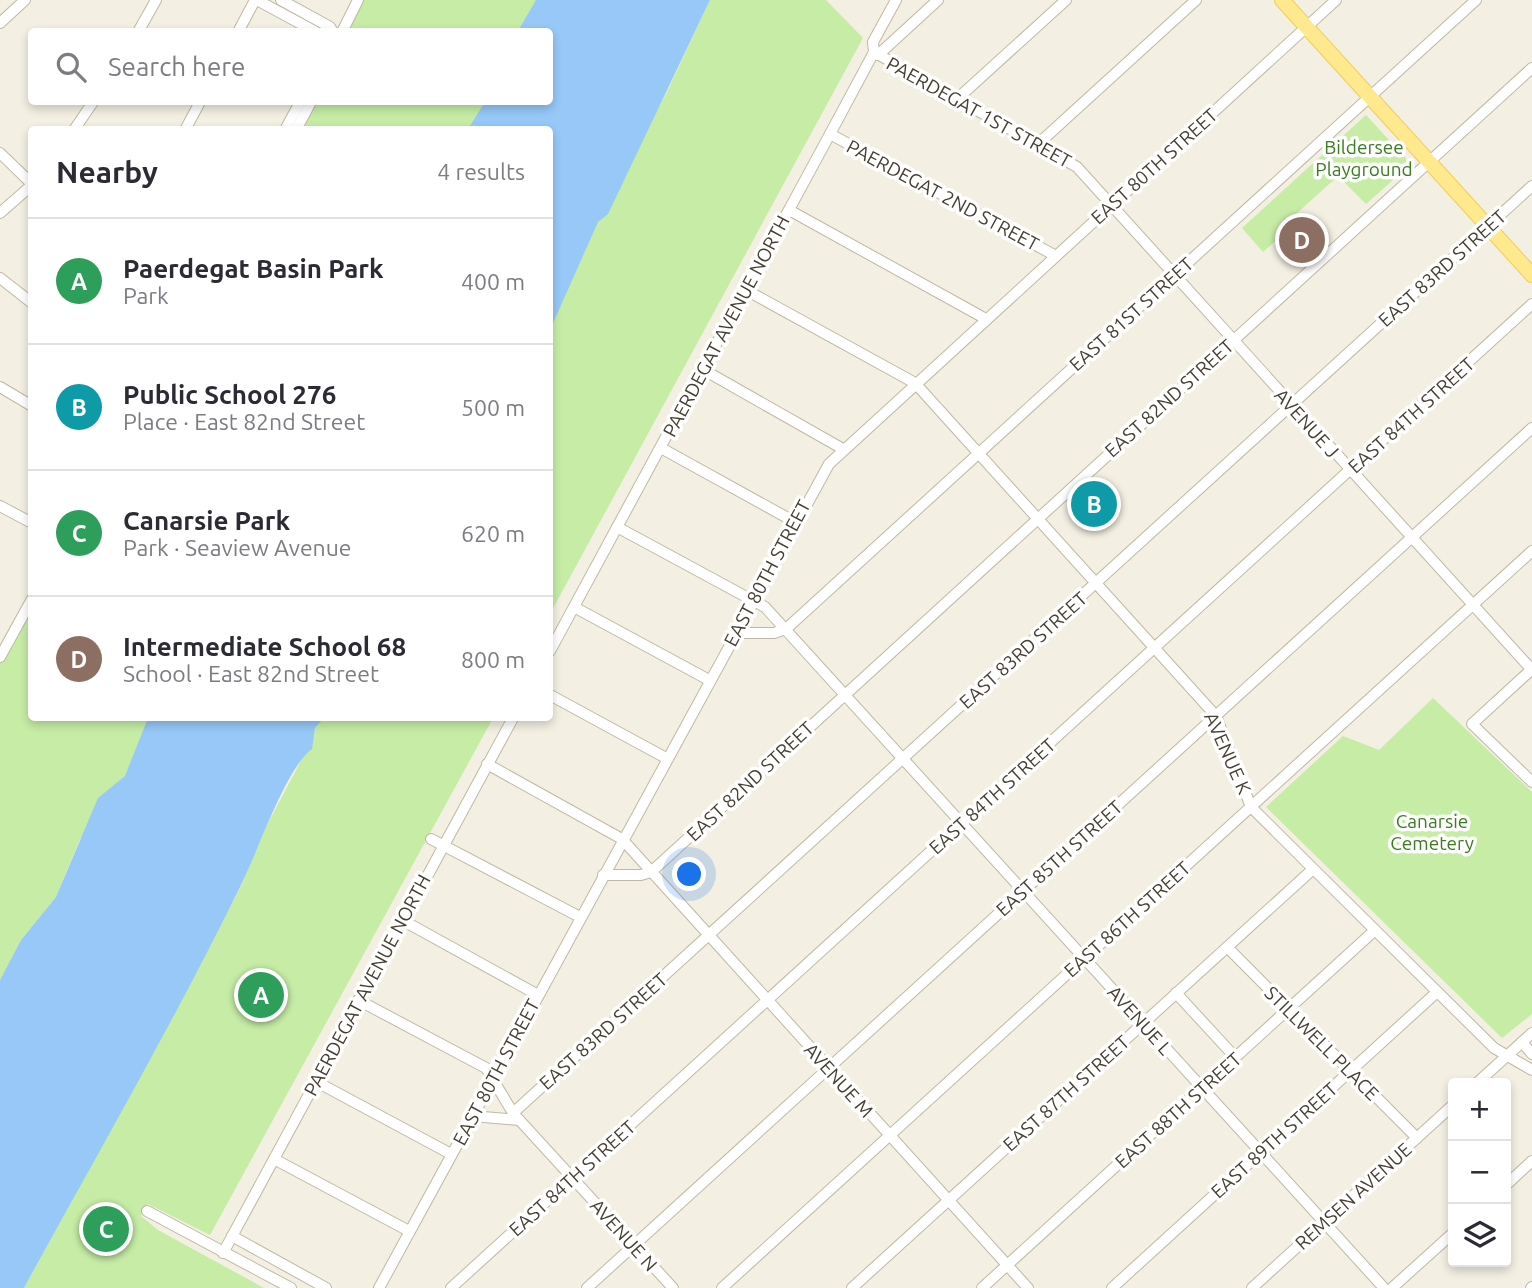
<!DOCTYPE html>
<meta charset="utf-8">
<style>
body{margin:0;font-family:Ubuntu,sans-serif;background:#f2f2f3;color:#2b2b33}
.controls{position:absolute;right:21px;bottom:21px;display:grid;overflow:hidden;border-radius:7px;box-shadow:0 4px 10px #0003}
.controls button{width:63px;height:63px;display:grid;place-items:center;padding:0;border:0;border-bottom:2px solid #e1e1e2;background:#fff;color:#2b2b33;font:35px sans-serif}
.you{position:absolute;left:690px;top:875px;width:24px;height:24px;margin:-18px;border:5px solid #fff;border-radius:50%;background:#1a73e8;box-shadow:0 0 0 10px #1a73e833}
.badge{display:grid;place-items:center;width:46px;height:46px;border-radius:50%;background:#ff460d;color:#fff;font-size:23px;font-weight:700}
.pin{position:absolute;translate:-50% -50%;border:4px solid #fff;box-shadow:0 2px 7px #0006}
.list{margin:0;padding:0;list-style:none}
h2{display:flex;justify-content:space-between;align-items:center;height:91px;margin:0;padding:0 28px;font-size:30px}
h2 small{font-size:23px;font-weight:400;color:#7c7c81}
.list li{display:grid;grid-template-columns:46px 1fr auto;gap:21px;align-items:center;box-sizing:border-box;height:126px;padding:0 28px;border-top:2px solid #e1e1e2}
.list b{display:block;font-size:26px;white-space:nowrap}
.list p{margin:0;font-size:23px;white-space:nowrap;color:#7c7c81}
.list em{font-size:23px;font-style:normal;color:#7c7c81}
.icon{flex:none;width:38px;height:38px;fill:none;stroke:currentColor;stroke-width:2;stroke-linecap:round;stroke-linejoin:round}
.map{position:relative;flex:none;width:1532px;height:1288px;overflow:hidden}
.search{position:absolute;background:#fff;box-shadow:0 4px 10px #0003;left:28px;top:28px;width:525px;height:77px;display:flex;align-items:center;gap:18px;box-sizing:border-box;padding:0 24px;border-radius:7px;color:#7c7c81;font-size:26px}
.panel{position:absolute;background:#fff;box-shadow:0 4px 10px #0003;left:28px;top:126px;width:525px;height:595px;border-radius:7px}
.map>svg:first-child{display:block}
.green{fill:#c6eca6}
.water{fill:#97c8f7}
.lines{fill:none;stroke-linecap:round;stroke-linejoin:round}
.minor-casing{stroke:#bfb8a4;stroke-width:12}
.major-casing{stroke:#efce53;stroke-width:16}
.minor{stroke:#fff;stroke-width:10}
.major{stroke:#ffe98f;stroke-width:14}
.labels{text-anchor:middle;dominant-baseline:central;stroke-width:7;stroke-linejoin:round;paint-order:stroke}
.street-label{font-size:19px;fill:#453f32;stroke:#fff}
.park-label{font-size:19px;fill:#3b7c20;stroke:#fff}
</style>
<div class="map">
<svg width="1532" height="1288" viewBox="0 0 1532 1288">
<rect width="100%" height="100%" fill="#f3efe2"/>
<g class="green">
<polygon points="355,0 548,0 530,31 338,32"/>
<polygon points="710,0 826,0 863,38 550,614 550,306 666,94"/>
<polygon points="300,102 492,102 477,129 285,130"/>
<polygon points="1366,115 1411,164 1366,204 1338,176 1296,214 1297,222 1263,252 1242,228"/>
<polygon points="31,598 32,718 154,718 125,776 80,839 56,897 21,940 0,980 0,656"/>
<polygon points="1433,698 1532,792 1532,1014 1502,1038 1266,807 1343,736 1379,750"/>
<polygon points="324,718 493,718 210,1235 148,1204 141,1216 158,1230 264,1288 24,1288 195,975 242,884 266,827 314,736 315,728"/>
</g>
<g class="water">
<polygon points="536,0 710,0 608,214 598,222 550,330 550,130 468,129 485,102 550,102 550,32 518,31"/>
<path d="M148,718H324L315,728L312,749C285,769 258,852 241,885C174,1022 97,1154 24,1288H0V980L21,940L56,897L98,798L125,776Z"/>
</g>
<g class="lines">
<defs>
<g id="minor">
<polyline points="257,0 316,32"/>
<polyline points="281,0 330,27 333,32"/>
<polyline points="0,23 25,0"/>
<polyline points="138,32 156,0"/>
<polyline points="238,32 255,0"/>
<polyline points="342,32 358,0"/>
<polyline points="874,52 1077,167 1532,670"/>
<polyline points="878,55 938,0"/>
<polyline points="957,99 1066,0"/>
<polyline points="74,130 93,102"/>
<polyline points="185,130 200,102"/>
<polyline points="285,130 300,102"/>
<polyline points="296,130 311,102"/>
<polyline points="830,134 1056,256"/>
<polyline points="1038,144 1196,0"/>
<polyline points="0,153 32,184"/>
<polyline points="789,210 986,319"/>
<polyline points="0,213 32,185"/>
<polyline points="0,278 32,303"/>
<polyline points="746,290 915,383 1216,716 1251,807 1494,1048 1532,1070"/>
<polyline points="702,369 843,449"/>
<polyline points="0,387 32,406"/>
<polyline points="661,448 795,522"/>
<polyline points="0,506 32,523"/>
<polyline points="617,527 765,607 1384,1288"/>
<polyline points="574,607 709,680"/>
<polyline points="735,633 774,633 786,629 1476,0"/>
<polyline points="550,651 830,134 874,52 873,42 896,0"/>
<polyline points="0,657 32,599"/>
<polyline points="1532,669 1472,724 1532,782"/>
<polyline points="550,695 666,758"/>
<polyline points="487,764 622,839 1028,1288"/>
<polyline points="431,839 580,917"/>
<polyline points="603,875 641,875 651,872 1532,68"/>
<polyline points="402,920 538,995"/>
<polyline points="1227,947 1417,1138"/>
<polyline points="1176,993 1235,1057"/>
<polyline points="358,1000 486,1068 513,1113 673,1288"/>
<polyline points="1522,1042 1532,1054"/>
<polyline points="315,1081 451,1154"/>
<polyline points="1477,1083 1532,1033"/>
<polyline points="513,1113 1532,186"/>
<polyline points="472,1116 519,1120"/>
<polyline points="274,1159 409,1231"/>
<polyline points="1506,1185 1532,1161"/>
<polyline points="147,1211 291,1288"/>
<polyline points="232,1236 326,1288"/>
<polyline points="223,1253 513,718"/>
<polyline points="379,1288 829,464 1336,0"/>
<polyline points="451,1288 1532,304"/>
<polyline points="587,1288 1532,428"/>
<polyline points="722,1288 1532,551"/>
<polyline points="852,1288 1312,870"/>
<polyline points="982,1288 1374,931"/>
<polyline points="1112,1288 1436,993"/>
<polyline points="1252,1288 1453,1105"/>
<polyline points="1392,1288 1453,1233"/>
<polyline points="1531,1288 1532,1287"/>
</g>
<polyline id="major" points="1282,0 1532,275"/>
</defs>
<use href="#minor" class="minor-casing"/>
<use href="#major" class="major-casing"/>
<use href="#minor" class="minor"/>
<use href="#major" class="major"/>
</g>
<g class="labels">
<g class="street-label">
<text transform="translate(979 112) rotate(29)">PAERDEGAT 1ST STREET</text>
<text transform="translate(1154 166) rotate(-42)">EAST 80TH STREET</text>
<text transform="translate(943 195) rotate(28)">PAERDEGAT 2ND STREET</text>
<text transform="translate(1442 268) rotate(-42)">EAST 83RD STREET</text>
<text transform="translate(1131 314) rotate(-42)">EAST 81ST STREET</text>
<text transform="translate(726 326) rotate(-62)">PAERDEGAT AVENUE NORTH</text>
<text transform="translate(1169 398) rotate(-42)">EAST 82ND STREET</text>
<text transform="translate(1411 415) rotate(-42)">EAST 84TH STREET</text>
<text transform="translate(1307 423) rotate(48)">AVENUE J</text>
<text transform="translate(767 573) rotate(-62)">EAST 80TH STREET</text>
<text transform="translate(1023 650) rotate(-42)">EAST 83RD STREET</text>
<text transform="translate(1228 753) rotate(66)">AVENUE K</text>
<text transform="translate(750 781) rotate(-43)">EAST 82ND STREET</text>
<text transform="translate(992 796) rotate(-42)">EAST 84TH STREET</text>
<text transform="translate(1059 858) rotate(-42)">EAST 85TH STREET</text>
<text transform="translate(1127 919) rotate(-42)">EAST 86TH STREET</text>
<text transform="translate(367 985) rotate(-62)">PAERDEGAT AVENUE NORTH</text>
<text transform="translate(1140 1020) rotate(48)">AVENUE L</text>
<text transform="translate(603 1031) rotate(-42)">EAST 83RD STREET</text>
<text transform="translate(1322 1043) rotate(45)">STILLWELL PLACE</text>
<text transform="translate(496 1072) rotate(-62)">EAST 80TH STREET</text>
<text transform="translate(839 1080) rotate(48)">AVENUE M</text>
<text transform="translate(1066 1093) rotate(-42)">EAST 87TH STREET</text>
<text transform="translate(1178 1110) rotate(-42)">EAST 88TH STREET</text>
<text transform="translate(1274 1140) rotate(-42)">EAST 89TH STREET</text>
<text transform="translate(572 1178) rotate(-42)">EAST 84TH STREET</text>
<text transform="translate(1353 1196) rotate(-42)">REMSEN AVENUE</text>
<text transform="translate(624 1235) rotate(48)">AVENUE N</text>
</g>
<g class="park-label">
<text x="1364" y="147">Bildersee<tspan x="1364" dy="22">Playground</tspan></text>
<text x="1432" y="821">Canarsie<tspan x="1432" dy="22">Cemetery</tspan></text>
</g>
</g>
</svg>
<div class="controls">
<button>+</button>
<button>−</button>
<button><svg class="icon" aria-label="layers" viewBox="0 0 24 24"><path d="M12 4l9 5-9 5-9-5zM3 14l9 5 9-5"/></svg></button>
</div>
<div class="you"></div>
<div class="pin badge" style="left:261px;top:995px;background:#2e9e5b">A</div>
<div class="pin badge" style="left:1094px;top:504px;background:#0f9aa8">B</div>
<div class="pin badge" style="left:106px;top:1229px;background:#2e9e5b">C</div>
<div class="pin badge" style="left:1302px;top:240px;background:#8d6e63">D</div>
<div class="search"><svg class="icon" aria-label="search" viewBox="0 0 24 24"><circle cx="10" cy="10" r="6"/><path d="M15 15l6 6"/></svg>Search here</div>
<section class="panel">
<h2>Nearby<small>4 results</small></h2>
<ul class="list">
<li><span class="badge" style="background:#2e9e5b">A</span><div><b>Paerdegat Basin Park</b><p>Park</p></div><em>400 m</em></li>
<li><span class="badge" style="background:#0f9aa8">B</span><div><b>Public School 276</b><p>Place · East 82nd Street</p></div><em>500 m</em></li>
<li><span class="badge" style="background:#2e9e5b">C</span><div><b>Canarsie Park</b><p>Park · Seaview Avenue</p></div><em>620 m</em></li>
<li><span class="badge" style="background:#8d6e63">D</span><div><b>Intermediate School 68</b><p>School · East 82nd Street</p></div><em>800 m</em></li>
</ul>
</section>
</div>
